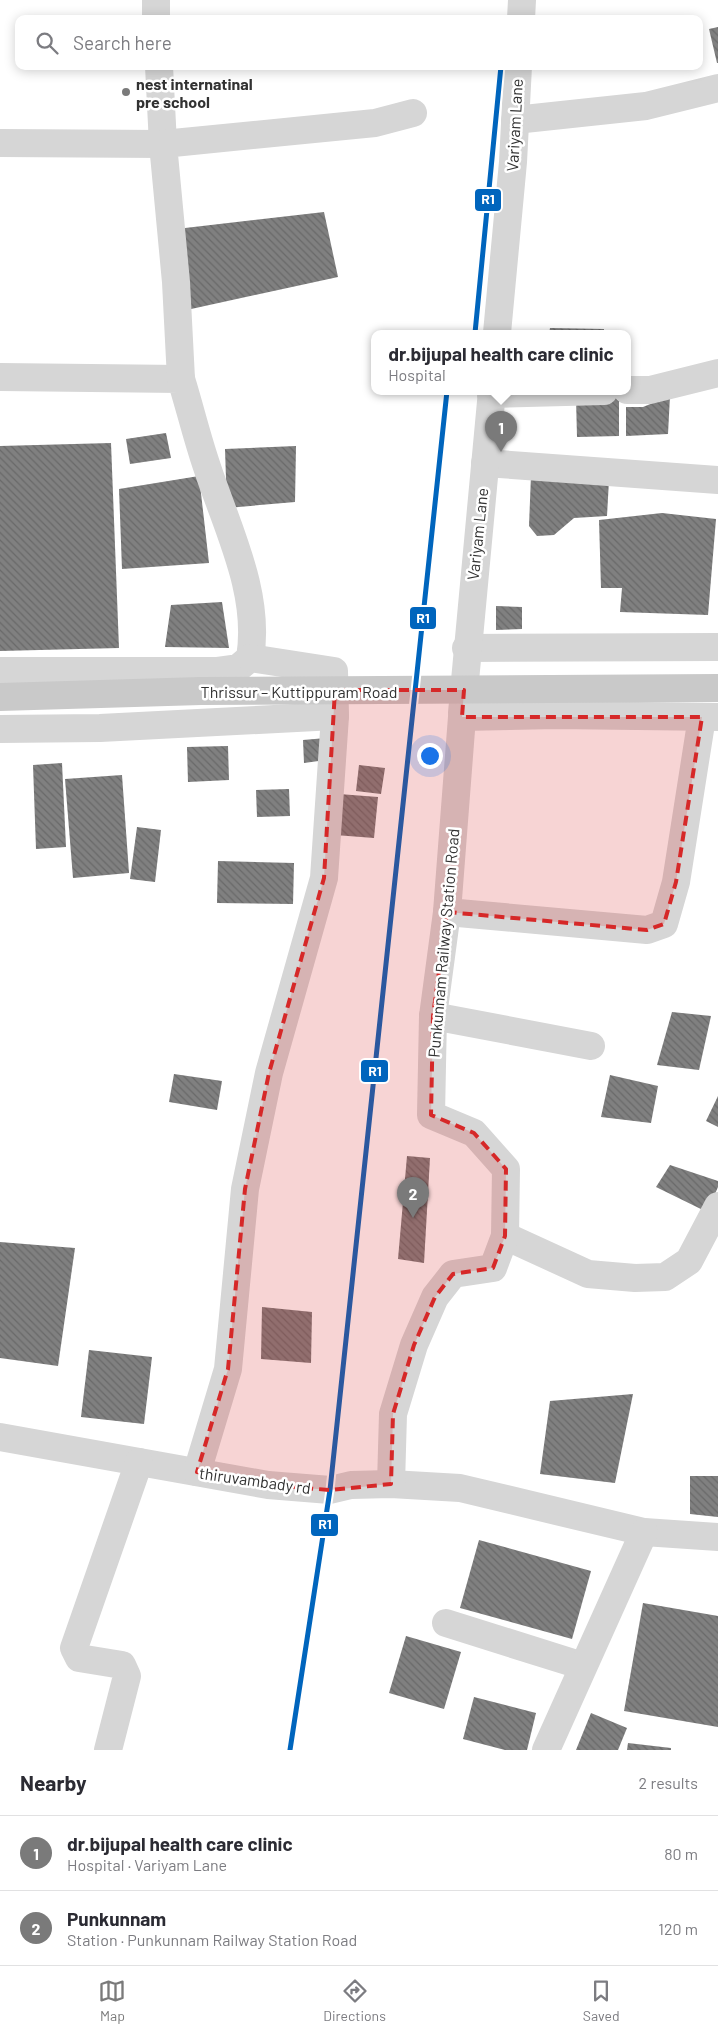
<!DOCTYPE html>
<meta charset="utf-8">
<style>
body{margin:0;font-family:Barlow,sans-serif;background:#f7f7f7;color:#2b2b33}
.you{position:absolute;left:429px;top:755px;width:18px;height:18px;margin:-12px;border:4px solid #fff;border-radius:50%;background:#1a73e8;box-shadow:0 0 0 8px #1a73e833}
.badge{display:grid;place-items:center;width:32px;height:32px;border-radius:50%;background:#7a7a7a;color:#fff;font-size:16px;font-weight:700}
.pin{position:absolute;translate:-50% -41px;filter:drop-shadow(0 1px 2px #0008)}
.pin::after{content:'';position:absolute;top:26px;width:18px;height:15px;background:inherit;clip-path:polygon(0 0,100% 0,50% 100%)}
.popup{position:absolute;left:371px;top:330px;width:260px;height:65px;box-sizing:border-box;display:grid;place-content:center;border-radius:10px;background:#fff;filter:drop-shadow(0 1px 4px #0005);font-size:16px;white-space:nowrap;color:#7c7c81}
.popup b{font-size:19px;color:#2b2b33}
.popup::after{content:'';position:absolute;left:50%;top:100%;margin-left:-10px;border:10px solid transparent;border-top-color:#fff}
.list{margin:0;padding:0;list-style:none}
h2{display:flex;justify-content:space-between;align-items:center;height:65px;margin:0;padding:0 20px;font-size:21px}
h2 small{font-size:16px;font-weight:400;color:#7c7c81}
.list li{display:grid;grid-template-columns:32px 1fr auto;gap:15px;align-items:center;box-sizing:border-box;height:75px;padding:0 20px;border-top:1px solid #e1e1e2}
.list b{display:block;font-size:19px;white-space:nowrap}
.list p{margin:0;font-size:16px;white-space:nowrap;color:#7c7c81}
.list em{font-size:16px;font-style:normal;color:#7c7c81}
.icon{flex:none;width:28px;height:28px;fill:none;stroke:currentColor;stroke-width:2;stroke-linecap:round;stroke-linejoin:round}
.map{position:relative;flex:none;width:718px;height:1750px;overflow:hidden}
.search{position:absolute;background:#fff;box-shadow:0 2px 12px #0003;left:15px;right:15px;top:15px;height:55px;display:flex;align-items:center;gap:12px;box-sizing:border-box;padding:0 18px;border-radius:10px;color:#7c7c81;font-size:19px}
.sheet{height:215px;background:#fff}
nav{display:flex;justify-content:space-around;align-items:center;box-sizing:border-box;height:70px;border-top:1px solid #e1e1e2;background:#fff;font-size:14px;color:#7c7c81}
nav a{display:grid;justify-items:center;gap:2px}
nav .on{color:#7a7a7a}
.map>svg:first-child{display:block}
.building{fill:url(#building-back-hatch)}
.lines{fill:none;stroke-linecap:round;stroke-linejoin:round}
.minor{stroke:#d6d6d6;stroke-width:28}
.major{stroke:#c9c9c9;stroke-width:28}
.major-bridge{stroke:#c9c9c9;stroke-width:28}
.rail-1-casing{stroke:#fff;stroke-width:9}
.rail-1{stroke:#0065bd;stroke-width:5}
.marked{fill:#d62828;fill-opacity:0.2;stroke:#d62828;stroke-width:4;stroke-dasharray:10 6;stroke-linejoin:round}
.poi-dot{fill:#7a7a7a;stroke:#fff;stroke-width:2}
.labels{text-anchor:middle;dominant-baseline:central;stroke-width:5;stroke-linejoin:round;paint-order:stroke}
.poi-label{font-size:16px;font-weight:bold;fill:#323232;stroke:#fff;text-anchor:start}
.street-label{font-size:16px;fill:#323232;stroke:#fff}
.line-badge{stroke:#fff;stroke-width:2}
.badge-label{font-size:14px;text-anchor:middle;font-weight:bold;fill:#fff}
</style>
<div class="map">
<svg width="718" height="1750" viewBox="0 0 718 1750">
<defs>
<pattern id="building-back-hatch" width="6" height="6" patternUnits="userSpaceOnUse" patternTransform="scale(1.25)"><rect width="6" height="6" fill="#808080"/><path d="M-1 5l2 2M0 0l6 6M5-1l2 2" fill="none" stroke="#696969"/></pattern>
</defs>
<rect width="100%" height="100%" fill="#fff"/>
<g class="building">
<polygon points="718,27 718,63 717,63 709,29"/>
<polygon points="324,212 338,277 182,311 185,228"/>
<polygon points="550,328 604,329 604,333 549,333"/>
<polygon points="670,396 668,434 626,436 626,407 643,407"/>
<polygon points="576,398 619,398 619,436 577,437"/>
<polygon points="166,433 171,458 130,464 126,439"/>
<polygon points="111,443 119,648 0,651 0,446"/>
<polygon points="296,446 295,502 227,508 225,449"/>
<polygon points="531,475 609,480 607,516 574,518 554,535 537,536 529,526"/>
<polygon points="199,476 209,563 122,569 119,489"/>
<polygon points="662,513 716,519 708,615 620,612 622,588 601,588 599,520"/>
<polygon points="222,602 229,648 165,647 171,605"/>
<polygon points="496,606 522,607 522,629 496,630"/>
<polygon points="326,738 326,760 304,763 303,740"/>
<polygon points="228,746 229,780 188,782 187,747"/>
<polygon points="62,763 66,847 36,849 33,765"/>
<polygon points="359,765 385,768 381,794 356,791"/>
<polygon points="122,775 129,873 73,878 65,779"/>
<polygon points="289,789 290,816 257,817 256,790"/>
<polygon points="339,794 378,797 374,838 335,835"/>
<polygon points="137,827 161,830 155,882 130,879"/>
<polygon points="218,861 294,863 293,904 217,903"/>
<polygon points="672,1012 711,1016 699,1070 657,1065"/>
<polygon points="174,1074 222,1081 217,1110 169,1102"/>
<polygon points="610,1075 658,1086 651,1123 601,1117"/>
<polygon points="718,1096 718,1127 706,1121"/>
<polygon points="407,1156 430,1158 424,1263 398,1259"/>
<polygon points="670,1165 718,1181 718,1187 707,1212 656,1187"/>
<polygon points="0,1242 75,1248 58,1366 0,1358"/>
<polygon points="262,1307 312,1312 311,1363 261,1359"/>
<polygon points="89,1350 152,1357 144,1424 81,1417"/>
<polygon points="633,1394 615,1483 540,1474 550,1401"/>
<polygon points="690,1476 718,1476 718,1517 690,1514"/>
<polygon points="479,1540 591,1571 572,1639 460,1608"/>
<polygon points="643,1603 718,1616 718,1727 624,1711"/>
<polygon points="406,1636 461,1652 444,1709 389,1693"/>
<polygon points="474,1697 536,1713 527,1750 505,1750 463,1739"/>
<polygon points="591,1713 627,1728 618,1750 576,1750"/>
<polygon points="628,1743 671,1748 671,1750 627,1750"/>
</g>
<g class="lines">
<g class="minor">
<polyline points="156,0 156,19"/>
<polyline points="521,19 522,0"/>
<polyline points="515,120 646,106 718,88"/>
<polyline points="0,143 163,144 159,66"/>
<polyline points="497,333 513,162 518,66"/>
<path d="M0,377L181,379C190,408 197,438 207,467C227,528 261,593 250,658L238,668L216,671H0"/>
<polyline points="181,379 176,282 163,144 375,123 413,113"/>
<polyline points="627,390 650,390 718,373"/>
<polyline points="491,394 604,391"/>
<polyline points="485,463 718,480"/>
<polyline points="466,648 718,647"/>
<polyline points="462,713 492,391"/>
<polyline points="0,729 100,728 335,716"/>
<polyline points="447,912 647,930 664,924 676,882 702,717"/>
<polyline points="433,1016 591,1046"/>
<polyline points="505,1236 588,1274 635,1278 665,1277 689,1261 718,1206"/>
<polyline points="0,1437 268,1485 330,1490 351,1485 391,1484 460,1488 644,1532 718,1537"/>
<polyline points="197,1472 228,1369 245,1189 269,1073 324,878 335,716 334,671 250,658"/>
<polyline points="391,1484 393,1414 414,1345 435,1297 453,1274 493,1268 505,1236 506,1169 474,1133 431,1115 433,1016 447,912 462,717 556,715 718,717"/>
<polyline points="446,1623 583,1666"/>
<polyline points="108,1750 127,1676 122,1665 79,1658 74,1648 139,1462"/>
<polyline points="546,1750 644,1532"/>
</g>
<polyline class="major" points="0,697 201,691"/>
<polyline class="major-bridge" points="201,691 718,688"/>
<defs>
<g id="rail-1">
<polyline points="475,333 501,66"/>
<polyline points="290,1750 330,1490 447,391"/>
</g>
</defs>
<use href="#rail-1" class="rail-1-casing"/>
<use href="#rail-1" class="rail-1"/>
</g>
<path class="marked" d="M335,690H464L462,717H702L676,882L664,924L647,930L447,912L433,1016L431,1115L474,1133L506,1169L505,1236L493,1268L453,1274L435,1297L414,1345L393,1414L391,1484L330,1490L268,1485L197,1472L228,1369L245,1189L269,1073L324,878Z"/>
<circle class="poi-dot" cx="126" cy="92" r="5"/>
<g class="labels">
<g class="poi-label">
<text x="136" y="83">nest internatinal<tspan x="136" dy="18">pre school</tspan></text>
</g>
<g class="street-label">
<text transform="translate(514 125) rotate(-87)">Variyam Lane</text>
<text transform="translate(477 534) rotate(-84)">Variyam Lane</text>
<text x="299" y="691">Thrissur – Kuttippuram Road</text>
<text transform="translate(443 943) rotate(-85)">Punkunnam Railway Station Road</text>
<text transform="translate(255 1480) rotate(8)">thiruvambady rd</text>
</g>
</g>
<g class="line-badge">
<rect x="474" y="188" width="28" height="24" rx="5" fill="#0065bd"/>
<rect x="409" y="606" width="28" height="24" rx="5" fill="#0065bd"/>
<rect x="360" y="1059" width="29" height="24" rx="5" fill="#0065bd"/>
<rect x="310" y="1513" width="29" height="24" rx="5" fill="#0065bd"/>
</g>
<g class="badge-label">
<text x="488" y="204">R1</text>
<text x="423" y="623">R1</text>
<text x="375" y="1076">R1</text>
<text x="325" y="1529">R1</text>
</g>
</svg>
<div class="you"></div>
<div class="pin badge" style="left:501px;top:452px">1</div>
<div class="popup"><b>dr.bijupal health care clinic</b>Hospital</div>
<div class="pin badge" style="left:413px;top:1218px">2</div>
<div class="search"><svg class="icon" aria-label="search" viewBox="0 0 24 24"><circle cx="10" cy="10" r="6"/><path d="M15 15l6 6"/></svg>Search here</div>
</div>
<section class="sheet">
<h2>Nearby<small>2 results</small></h2>
<ul class="list">
<li><span class="badge">1</span><div><b>dr.bijupal health care clinic</b><p>Hospital · Variyam Lane</p></div><em>80 m</em></li>
<li><span class="badge">2</span><div><b>Punkunnam</b><p>Station · Punkunnam Railway Station Road</p></div><em>120 m</em></li>
</ul>
</section>
<nav>
<a class="on"><svg class="icon" aria-label="map" viewBox="0 0 24 24"><path d="M3 6l6-2 6 2 6-2v14l-6 2-6-2-6 2zM9 4v14M15 6v14"/></svg>Map</a>
<a><svg class="icon" aria-label="directions" viewBox="0 0 24 24"><path d="M12 3l9 9-9 9-9-9zM9 14v-3h6M13 9l2 2-2 2"/></svg>Directions</a>
<a><svg class="icon" aria-label="saved" viewBox="0 0 24 24"><path d="M7 4h10v16l-5-4-5 4z"/></svg>Saved</a>
</nav>
